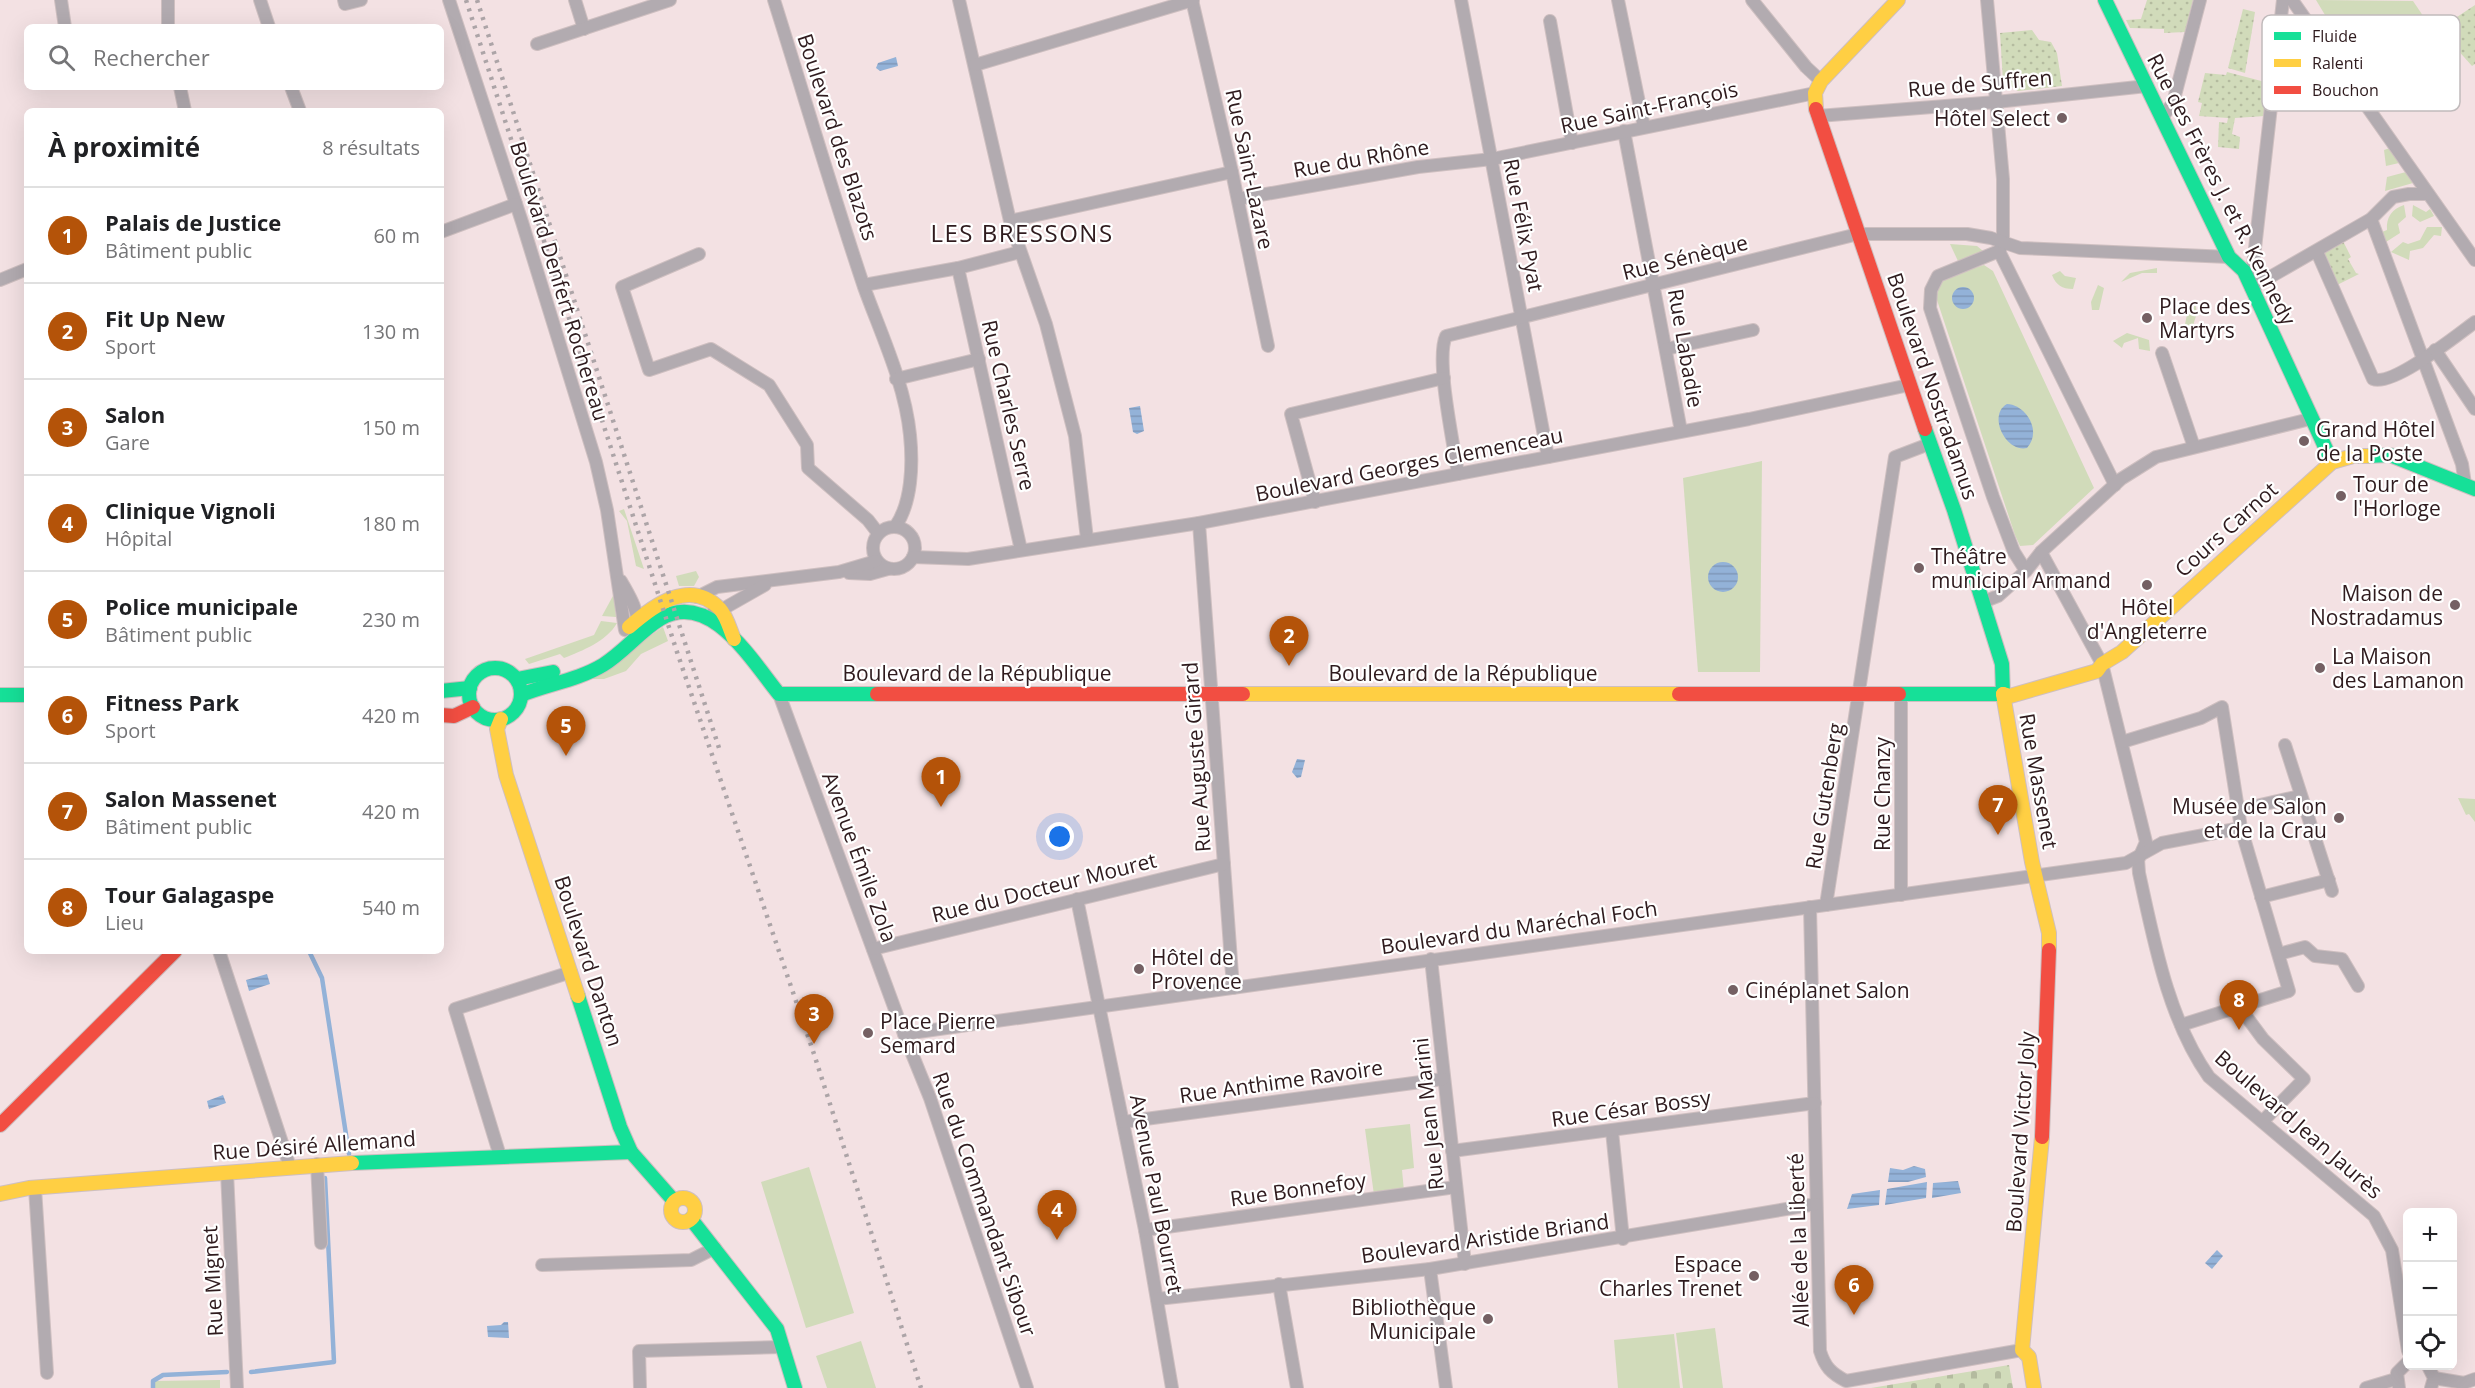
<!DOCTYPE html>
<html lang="fr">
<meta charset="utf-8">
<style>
body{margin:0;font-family:"Open Sans",sans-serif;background:#f6f6f6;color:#202124}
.controls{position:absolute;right:18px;bottom:18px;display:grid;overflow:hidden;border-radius:9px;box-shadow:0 6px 24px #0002}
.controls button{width:54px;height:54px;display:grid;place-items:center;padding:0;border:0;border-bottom:2px solid #e0e0e0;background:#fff;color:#202124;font:30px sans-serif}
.you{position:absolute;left:1060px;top:837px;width:21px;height:21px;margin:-15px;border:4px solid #fff;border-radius:50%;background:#1a73e8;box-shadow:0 0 0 9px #1a73e833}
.badge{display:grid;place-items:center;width:39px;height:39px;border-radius:50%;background:#b45309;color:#fff;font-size:20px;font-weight:700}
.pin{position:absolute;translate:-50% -50px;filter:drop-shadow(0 2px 3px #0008)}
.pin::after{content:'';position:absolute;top:32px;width:21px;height:18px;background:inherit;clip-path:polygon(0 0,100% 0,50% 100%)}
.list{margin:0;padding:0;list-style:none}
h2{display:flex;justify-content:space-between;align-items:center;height:78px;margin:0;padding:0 24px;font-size:26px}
h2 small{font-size:20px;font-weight:400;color:#757577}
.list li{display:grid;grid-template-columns:39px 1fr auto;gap:18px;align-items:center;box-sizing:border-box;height:96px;padding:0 24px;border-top:2px solid #e0e0e0}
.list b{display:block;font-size:22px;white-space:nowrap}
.list p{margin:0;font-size:20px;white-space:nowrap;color:#757577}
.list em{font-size:20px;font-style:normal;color:#757577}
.icon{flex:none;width:33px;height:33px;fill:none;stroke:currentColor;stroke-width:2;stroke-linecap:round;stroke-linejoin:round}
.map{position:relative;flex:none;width:2475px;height:1388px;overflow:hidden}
.search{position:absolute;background:#fff;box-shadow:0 6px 24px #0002;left:24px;top:24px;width:420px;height:66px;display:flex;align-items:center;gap:15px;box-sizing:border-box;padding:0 21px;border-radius:9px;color:#757577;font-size:22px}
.panel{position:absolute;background:#fff;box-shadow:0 6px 24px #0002;left:24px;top:108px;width:420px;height:846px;border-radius:9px}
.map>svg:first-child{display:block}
.green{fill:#d1dbba}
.cemetery{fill:url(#cemetery-stones)}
.garden{fill:url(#garden-dots)}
.water{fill:url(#water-rules)}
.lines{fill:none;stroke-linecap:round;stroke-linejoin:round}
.stream{stroke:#93b2d8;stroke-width:4.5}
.street-casing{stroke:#cebfc0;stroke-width:14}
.fast-casing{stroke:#cebfc0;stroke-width:16}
.slow-casing{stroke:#cebfc0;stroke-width:16}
.jam-casing{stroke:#cebfc0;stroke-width:16}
.street{stroke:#b2abb0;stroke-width:12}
.fast{stroke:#16e098;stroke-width:14}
.slow{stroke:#ffcf43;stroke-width:14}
.jam{stroke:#f24e42;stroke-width:14}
.rail{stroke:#aca4a7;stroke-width:4.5;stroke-dasharray:3 6;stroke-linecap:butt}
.poi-dot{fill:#746063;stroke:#fff;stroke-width:2}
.labels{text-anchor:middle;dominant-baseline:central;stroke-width:4.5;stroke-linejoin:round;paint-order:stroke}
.street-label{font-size:21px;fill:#2f1b1e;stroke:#fff}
.poi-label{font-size:21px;fill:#2f1b1e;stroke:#fff;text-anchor:start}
.quarter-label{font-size:24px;letter-spacing:1.5px;fill:#2f1b1e;stroke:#fff}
.key{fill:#fff;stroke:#c1bbbc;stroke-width:1.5}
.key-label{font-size:16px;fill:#2f1b1e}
</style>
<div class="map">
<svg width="2475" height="1388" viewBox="0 0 2475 1388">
<defs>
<pattern id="cemetery-stones" width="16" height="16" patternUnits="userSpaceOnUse" patternTransform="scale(1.5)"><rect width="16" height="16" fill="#d1dbba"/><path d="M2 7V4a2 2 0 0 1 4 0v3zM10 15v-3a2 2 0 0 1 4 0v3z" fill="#b4bb9f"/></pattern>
<pattern id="garden-dots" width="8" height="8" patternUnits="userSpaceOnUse" patternTransform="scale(1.5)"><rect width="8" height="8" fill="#d1dbba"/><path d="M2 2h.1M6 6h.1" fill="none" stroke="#b4bb9f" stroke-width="1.8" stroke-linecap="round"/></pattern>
<pattern id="water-rules" width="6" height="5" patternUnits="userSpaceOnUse" patternTransform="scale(1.5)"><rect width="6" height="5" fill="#93b2d8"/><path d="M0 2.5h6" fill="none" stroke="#7f98b9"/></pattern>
</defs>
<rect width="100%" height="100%" fill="#f3e1e3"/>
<g class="green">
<polygon points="2316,0 2413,1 2442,44 2375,98"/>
<polygon points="2390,148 2399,163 2386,166 2384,150"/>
<polygon points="2406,172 2413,183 2385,191 2387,177"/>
<path d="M2404,205L2406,217L2398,224L2400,233L2386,242L2382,232L2387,230C2386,217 2392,209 2404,205Z"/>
<polygon points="2413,205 2426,212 2430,209 2434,216 2420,222 2412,216"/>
<polygon points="2427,227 2442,227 2441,236 2434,235 2423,248 2410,251 2409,260 2391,252 2403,242 2408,244 2420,240"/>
<polygon points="1950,244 1977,246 1983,251 1958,261"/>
<path d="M1984,265L1993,271L2094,488L2033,545L2020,546L2015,535L1936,297C1937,273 1964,272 1984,265Z"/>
<polygon points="2157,268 2157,273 2142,273 2121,282 2130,273"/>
<path d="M2060,271L2065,276L2076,278L2073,289C2062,289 2056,285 2052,275Z"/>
<polygon points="2098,285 2104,288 2099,310 2092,310 2091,302"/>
<polygon points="2189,303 2195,303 2197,313 2190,335 2184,330"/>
<polygon points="2127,333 2149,340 2150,351 2139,349 2138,338 2124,343 2122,348 2113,341"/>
<polygon points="1762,461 1760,672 1698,672 1683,478"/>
<polygon points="624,509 644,569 636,566 627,521 619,511"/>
<polygon points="696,571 699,577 694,586 679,586 676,576"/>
<polygon points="614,594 616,617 602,616"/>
<path d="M601,621L617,623C607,641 582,651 564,658L560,654L529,664L525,659L594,635Z"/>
<polygon points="663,627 668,641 641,654 626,671 604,679 588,679"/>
<polygon points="2458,798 2475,799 2475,822 2469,814 2466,815"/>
<polygon points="1410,1124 1414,1168 1402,1170 1404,1191 1374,1195 1365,1129"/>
<polygon points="809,1167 854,1313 806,1328 761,1182"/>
<polygon points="1715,1328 1723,1388 1683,1388 1676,1333"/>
<polygon points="1674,1334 1680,1388 1618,1388 1614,1340"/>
<polygon points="861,1341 876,1388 827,1388 816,1356"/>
<polygon points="220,1380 220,1388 155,1388 155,1381"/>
</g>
<polygon class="cemetery" points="2009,1365 2013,1388 1871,1388"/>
<g class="garden">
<polygon points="2147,0 2193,0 2185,32 2164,33 2164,29 2130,28 2126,20 2141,19"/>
<polygon points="2475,5 2475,64 2472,66 2439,29"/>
<polygon points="2243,9 2255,12 2245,73 2228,68"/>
<polygon points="2032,30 2039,40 2051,42 2057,53 2062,86 2018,91 2003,81 2000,33"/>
<polygon points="2227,72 2269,83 2265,116 2235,118 2232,134 2240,137 2239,149 2218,147 2219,122 2227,123 2228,118 2199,116 2202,103 2198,102 2205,73 2226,75"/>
<polygon points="2343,241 2351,257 2348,259 2356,273 2359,274 2337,285 2323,252"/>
</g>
<g class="water">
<polygon points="896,57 898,66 880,71 876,68 878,63"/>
<circle cx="1963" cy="298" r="11"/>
<path d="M2007,404C2027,405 2042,432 2027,448C2006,453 1987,415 2007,404Z"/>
<polygon points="1140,406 1144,431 1137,434 1133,432 1129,408"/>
<circle cx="1723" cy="577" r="15"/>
<polygon points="1297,759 1305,760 1301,777 1297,778 1292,772"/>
<polygon points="267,974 270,984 249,991 246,980"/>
<polygon points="223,1095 226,1103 209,1109 207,1101"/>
<polygon points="1914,1166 1925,1169 1926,1177 1908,1182 1888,1182 1890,1168 1903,1170"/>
<polygon points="1958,1181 1961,1193 1932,1198 1933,1183"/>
<polygon points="1927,1182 1926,1198 1885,1205 1887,1189"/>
<polygon points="1880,1190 1879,1205 1847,1209 1852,1194"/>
<polygon points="2217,1250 2223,1256 2212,1269 2205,1263"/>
<polygon points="504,1322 508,1322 509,1338 488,1337 487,1326 501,1325"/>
</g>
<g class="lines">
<g class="stream">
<polyline points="309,951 322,978 349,1154"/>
<polyline points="251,1372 334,1362 325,1178"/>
<polyline points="153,1388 153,1381 163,1375 227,1372"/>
</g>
<defs>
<g id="street">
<polyline points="61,0 65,27"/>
<polyline points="168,0 168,27"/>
<polyline points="260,0 269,27"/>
<polyline points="344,0 345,4 361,0"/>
<polyline points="449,0 522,222 596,462 607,510 625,630"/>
<polyline points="575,0 584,29"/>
<path d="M774,0C804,95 832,192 864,287C881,334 905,384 910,435C913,464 912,503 895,527"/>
<polyline points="959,0 1010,221 1046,324 1075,436 1087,539"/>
<polyline points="1192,0 1232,172 1268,346"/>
<polyline points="1461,0 1548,457"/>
<polyline points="1618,0 1644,127"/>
<polyline points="1752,0 1806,67 1821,81"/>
<polyline points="1987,0 2003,179 2003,244 1999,251 2115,485"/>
<polyline points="2292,0 2475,260"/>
<polyline points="1550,21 1572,143"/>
<polyline points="537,44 670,0"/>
<polyline points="975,65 1193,0"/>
<polyline points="180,87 185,111"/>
<polyline points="291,87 300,111"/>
<polyline points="1818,116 1996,102 2147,86"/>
<polyline points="2163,116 2173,103 2200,0"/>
<polyline points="1624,131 1681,431"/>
<polyline points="1238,199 1418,167 1492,159 1815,93"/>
<polyline points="2371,219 2462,464 2465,484"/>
<polyline points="1010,221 1232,172"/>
<polyline points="441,232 516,204"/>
<polyline points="1999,251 1938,276 1931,290 1930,308 1993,497 2014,552 2026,571"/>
<path d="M2317,252L2373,379C2393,387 2457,335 2475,322"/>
<polyline points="699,254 622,287 649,370 711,349 769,385 807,445 808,468 868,520 878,533"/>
<polyline points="958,268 1021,550"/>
<polyline points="0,280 27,269"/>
<polyline points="2251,284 2283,0"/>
<polyline points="864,285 958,268 1020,252"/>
<polyline points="2251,288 2371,219 2393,197 2409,194 2428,194"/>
<polyline points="1666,349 1753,330"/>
<polyline points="2435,350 2475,409"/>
<polyline points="2162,353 2194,447"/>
<polyline points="896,379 979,359"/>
<path d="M1458,474C1454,445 1435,359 1446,336L1858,234H1967L1991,238L2020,248L2229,257"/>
<polyline points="1315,502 1291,414 1444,378"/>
<polyline points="1199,523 1233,988"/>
<circle cx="894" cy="548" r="21"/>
<polyline points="2041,552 2102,664 2146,842 2139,858"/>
<polyline points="913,557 968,559 1199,523 1749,419 1909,385"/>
<polyline points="849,573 870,574 888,569"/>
<path d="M621,581C628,594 639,610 637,626"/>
<polyline points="697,597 717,587 839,572 876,561"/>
<polyline points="1983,602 1998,596 2026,571 2041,552 2121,479 2156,457 2310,419"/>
<polyline points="714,610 721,610 765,585"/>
<polyline points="779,694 904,1034 930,1098 1027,1388"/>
<polyline points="2122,742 2201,718 2222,707 2241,828 2289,991 2181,1025"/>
<polyline points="2285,745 2332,891"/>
<polyline points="2238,810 2300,796"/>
<path d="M2138,859L2139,873C2154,941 2168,1019 2209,1077L2374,1216L2392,1250L2408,1351"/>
<polyline points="1901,895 1901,694"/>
<polyline points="2261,897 2329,880"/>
<polyline points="1077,899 1145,1230 1172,1388"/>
<polyline points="1826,905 1895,457 1929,444"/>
<path d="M1810,907L1820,1351C1825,1367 1831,1373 1846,1381L2022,1350"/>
<polyline points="873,949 1224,864"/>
<polyline points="219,951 290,1167"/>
<polyline points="2279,954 2305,947 2315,956 2342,959 2358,986"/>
<polyline points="1431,959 1465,1264"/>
<polyline points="2240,1008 2263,1039 2304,1079 2263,1121"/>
<polyline points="904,1034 2126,863 2162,843 2241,828"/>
<polyline points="1123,1122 1443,1079"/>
<polyline points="1612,1131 1623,1239"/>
<polyline points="1452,1151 1815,1103"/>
<polyline points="500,1156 455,1009 571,972"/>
<polyline points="317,1164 321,1243"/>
<polyline points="227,1172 237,1388"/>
<polyline points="35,1188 47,1373"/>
<polyline points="1145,1230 1456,1187"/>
<polyline points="542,1265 691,1260 715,1248"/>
<polyline points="1430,1269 1446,1388"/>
<polyline points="1279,1284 1297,1388"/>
<polyline points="1157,1299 1430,1269 1816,1204"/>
<polyline points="2428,1366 2434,1378 2431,1388"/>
<polyline points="2434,1378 2464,1383 2475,1379"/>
<polyline points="640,1388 639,1351 782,1347"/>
<polyline points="2366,1388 2396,1379"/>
<polyline points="2399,1388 2397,1373 2408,1362"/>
</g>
<g id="fast">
<polyline points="2105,0 2229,257 2244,271 2332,462"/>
<polyline points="2367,456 2390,455 2475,489"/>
<circle cx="495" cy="694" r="26"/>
<polyline points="517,679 553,672"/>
<polyline points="441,691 470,688"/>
<polyline points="1899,694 2003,694 2002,664 1954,510 1925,429"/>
<polyline points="0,695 27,695"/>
<path d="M521,695C548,684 578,680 603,665C624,652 639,632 660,619C710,589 752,661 779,694H877"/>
<polyline points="631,1152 674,1201"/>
<polyline points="352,1163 631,1152 620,1127 578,996"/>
<polyline points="691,1219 777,1329 795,1388"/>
</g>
<g id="slow">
<polyline points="1816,109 1815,93 1821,81 1898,0"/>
<path d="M629,627C654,605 690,578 720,609C727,617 730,630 734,639"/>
<polyline points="1243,694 1679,694"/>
<polyline points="2003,694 2032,862 2049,933 2049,950"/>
<polyline points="2003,694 2010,696 2097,671 2102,664 2122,652 2332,462 2353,456 2367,456"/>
<polyline points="501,719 497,729 506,775 578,996"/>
<polyline points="0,1194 29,1188 352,1163"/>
<circle cx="683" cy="1210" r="12"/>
<polyline points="2034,1388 2029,1357 2022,1350 2042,1137"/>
</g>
<g id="jam">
<polyline points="1816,109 1925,429"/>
<polyline points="877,694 1243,694"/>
<polyline points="1679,694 1899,694"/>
<polyline points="441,715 454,716 473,707"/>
<polyline points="0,1125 175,951"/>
<polyline points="2042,1137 2049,950"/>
</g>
</defs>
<use href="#street" class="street-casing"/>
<use href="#fast" class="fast-casing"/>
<use href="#slow" class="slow-casing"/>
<use href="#jam" class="jam-casing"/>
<use href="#street" class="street"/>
<use href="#fast" class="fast"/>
<use href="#slow" class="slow"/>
<use href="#jam" class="jam"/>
<g class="rail">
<polyline points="466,0 677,652 814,1054 921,1388"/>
<polyline points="477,0 720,751"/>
</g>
</g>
<g class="poi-dot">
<circle cx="2062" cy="118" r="6"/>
<circle cx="2147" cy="318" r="6"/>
<circle cx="2304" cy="441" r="6"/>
<circle cx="2341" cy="496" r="6"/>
<circle cx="1919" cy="568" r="6"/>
<circle cx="2147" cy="585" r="6"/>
<circle cx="2455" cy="605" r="6"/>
<circle cx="2320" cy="668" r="6"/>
<circle cx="2339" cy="818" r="6"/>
<circle cx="1139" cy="969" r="6"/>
<circle cx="1733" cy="990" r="6"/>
<circle cx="868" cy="1033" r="6"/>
<circle cx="1754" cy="1276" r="6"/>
<circle cx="1488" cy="1319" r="6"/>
</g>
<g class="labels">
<g class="street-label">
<text transform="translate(1980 83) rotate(-5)">Rue de Suffren</text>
<text transform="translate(1649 107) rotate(-12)">Rue Saint-François</text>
<text transform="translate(838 137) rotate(72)">Boulevard des Blazots</text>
<text transform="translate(1361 158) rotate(-10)">Rue du Rhône</text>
<text transform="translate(1250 169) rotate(78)">Rue Saint-Lazare</text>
<text transform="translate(2222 189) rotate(63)">Rue des Frères J. et R. Kennedy</text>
<text transform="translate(1524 225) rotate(79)">Rue Félix Pyat</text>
<text transform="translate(1685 257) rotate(-14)">Rue Sénèque</text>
<text transform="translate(560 281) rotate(73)">Boulevard Denfert Rochereau</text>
<text transform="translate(1686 348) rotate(80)">Rue Labadie</text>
<text transform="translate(1933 386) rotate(71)">Boulevard Nostradamus</text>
<text transform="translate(1009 405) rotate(77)">Rue Charles Serre</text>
<text transform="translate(1409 464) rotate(-11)">Boulevard Georges Clemenceau</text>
<text transform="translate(2226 529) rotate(-42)">Cours Carnot</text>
<text x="977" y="673">Boulevard de la République</text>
<text x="1463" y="673">Boulevard de la République</text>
<text transform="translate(1196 757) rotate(-94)">Rue Auguste Girard</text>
<text transform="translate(2039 781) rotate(80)">Rue Massenet</text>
<text transform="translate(1882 794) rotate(-90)">Rue Chanzy</text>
<text transform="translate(1824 796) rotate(-81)">Rue Gutenberg</text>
<text transform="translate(860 857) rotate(70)">Avenue Émile Zola</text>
<text transform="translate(1044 887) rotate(-14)">Rue du Docteur Mouret</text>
<text transform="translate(1519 927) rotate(-8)">Boulevard du Maréchal Foch</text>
<text transform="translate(589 961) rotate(72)">Boulevard Danton</text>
<text transform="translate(1281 1081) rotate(-8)">Rue Anthime Ravoire</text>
<text transform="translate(1631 1108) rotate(-8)">Rue César Bossy</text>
<text transform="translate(1428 1114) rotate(-96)">Rue Jean Marini</text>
<text transform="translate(2299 1124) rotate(41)">Boulevard Jean Jaurès</text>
<text transform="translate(2020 1132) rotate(-86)">Boulevard Victor Joly</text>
<text transform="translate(314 1145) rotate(-4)">Rue Désiré Allemand</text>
<text transform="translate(1298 1189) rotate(-8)">Rue Bonnefoy</text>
<text transform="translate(1157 1194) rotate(79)">Avenue Paul Bourret</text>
<text transform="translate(985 1204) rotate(71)">Rue du Commandant Sibour</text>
<text transform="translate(1485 1238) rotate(-8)">Boulevard Aristide Briand</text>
<text transform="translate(1798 1240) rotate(-92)">Allée de la Liberté</text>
<text transform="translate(212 1281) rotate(-93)">Rue Mignet</text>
</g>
<g class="poi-label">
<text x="2050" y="118" text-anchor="end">Hôtel Select</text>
<text x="2159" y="306">Place des<tspan x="2159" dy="24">Martyrs</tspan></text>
<text x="2316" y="429">Grand Hôtel<tspan x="2316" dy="24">de la Poste</tspan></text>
<text x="2353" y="484">Tour de<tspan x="2353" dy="24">l'Horloge</tspan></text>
<text x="1931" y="556">Théâtre<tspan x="1931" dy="24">municipal Armand</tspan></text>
<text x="2443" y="593" text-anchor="end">Maison de<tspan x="2443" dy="24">Nostradamus</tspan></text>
<text x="2147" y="607" text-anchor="middle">Hôtel<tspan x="2147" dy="24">d'Angleterre</tspan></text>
<text x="2332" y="656">La Maison<tspan x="2332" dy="24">des Lamanon</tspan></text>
<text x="2327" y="806" text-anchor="end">Musée de Salon<tspan x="2327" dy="24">et de la Crau</tspan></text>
<text x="1151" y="957">Hôtel de<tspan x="1151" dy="24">Provence</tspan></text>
<text x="1745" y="990">Cinéplanet Salon</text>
<text x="880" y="1021">Place Pierre<tspan x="880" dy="24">Semard</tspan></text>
<text x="1742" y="1264" text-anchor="end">Espace<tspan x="1742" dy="24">Charles Trenet</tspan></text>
<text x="1476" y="1307" text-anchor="end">Bibliothèque<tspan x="1476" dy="24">Municipale</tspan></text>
</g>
<g class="quarter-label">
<text x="1022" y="232">LES BRESSONS</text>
</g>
</g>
<rect x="2262" y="15" width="198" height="96" rx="9" class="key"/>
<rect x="2274" y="32" width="27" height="8" fill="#16e098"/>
<rect x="2274" y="59" width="27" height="8" fill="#ffcf43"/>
<rect x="2274" y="86" width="27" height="8" fill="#f24e42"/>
<g class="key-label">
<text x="2312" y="42">Fluide</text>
<text x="2312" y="69">Ralenti</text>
<text x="2312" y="96">Bouchon</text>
</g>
</svg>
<div class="controls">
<button>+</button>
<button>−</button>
<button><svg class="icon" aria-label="locate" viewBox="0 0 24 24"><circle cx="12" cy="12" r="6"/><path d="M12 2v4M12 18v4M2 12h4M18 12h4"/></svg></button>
</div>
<div class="you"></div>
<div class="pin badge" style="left:941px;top:807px">1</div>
<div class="pin badge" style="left:1289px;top:666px">2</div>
<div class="pin badge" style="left:814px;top:1044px">3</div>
<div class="pin badge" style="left:1057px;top:1240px">4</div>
<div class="pin badge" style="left:566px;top:756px">5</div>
<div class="pin badge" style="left:1854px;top:1315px">6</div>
<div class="pin badge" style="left:1998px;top:835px">7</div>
<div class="pin badge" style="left:2239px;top:1030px">8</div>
<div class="search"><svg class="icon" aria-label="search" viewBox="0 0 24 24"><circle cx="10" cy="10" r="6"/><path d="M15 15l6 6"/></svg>Rechercher</div>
<section class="panel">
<h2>À proximité<small>8 résultats</small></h2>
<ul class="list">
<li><span class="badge">1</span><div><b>Palais de Justice</b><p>Bâtiment public</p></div><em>60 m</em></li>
<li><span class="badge">2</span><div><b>Fit Up New</b><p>Sport</p></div><em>130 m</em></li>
<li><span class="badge">3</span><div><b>Salon</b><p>Gare</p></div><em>150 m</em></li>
<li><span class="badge">4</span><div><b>Clinique Vignoli</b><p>Hôpital</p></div><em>180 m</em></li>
<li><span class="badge">5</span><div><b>Police municipale</b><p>Bâtiment public</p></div><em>230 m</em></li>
<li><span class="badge">6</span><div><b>Fitness Park</b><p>Sport</p></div><em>420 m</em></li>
<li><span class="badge">7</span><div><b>Salon Massenet</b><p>Bâtiment public</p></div><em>420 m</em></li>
<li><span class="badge">8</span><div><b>Tour Galagaspe</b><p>Lieu</p></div><em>540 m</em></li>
</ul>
</section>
</div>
